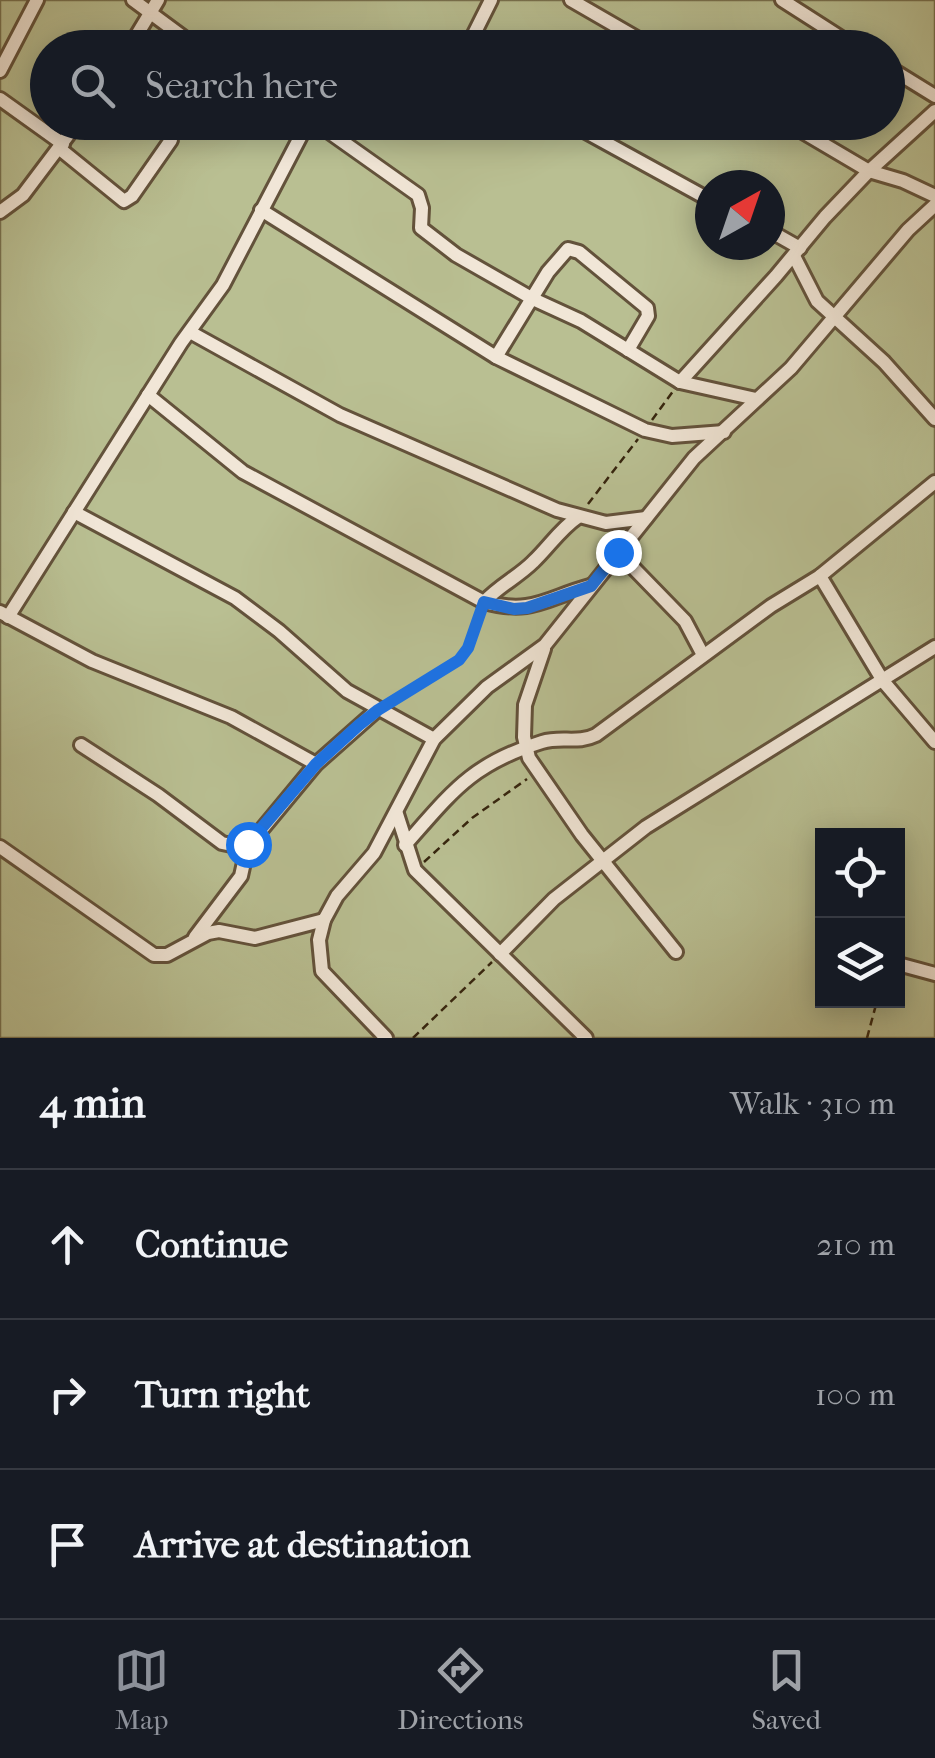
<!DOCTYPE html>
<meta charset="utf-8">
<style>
body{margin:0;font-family:"IM FELL French Canon",serif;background:#242831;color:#f1f3f6}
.controls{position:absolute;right:30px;bottom:30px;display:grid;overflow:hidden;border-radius:0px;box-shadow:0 5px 25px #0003}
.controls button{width:90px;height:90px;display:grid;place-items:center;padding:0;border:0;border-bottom:2px solid #363941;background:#171b24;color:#f1f3f6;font:50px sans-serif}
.compass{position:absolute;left:695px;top:170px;width:90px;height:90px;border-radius:50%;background:#171b24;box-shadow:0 5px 25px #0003;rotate:40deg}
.stop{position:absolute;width:30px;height:30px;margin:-22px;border:8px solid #1a73e8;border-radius:50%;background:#fff}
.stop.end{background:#1a73e8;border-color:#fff;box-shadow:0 2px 10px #0008}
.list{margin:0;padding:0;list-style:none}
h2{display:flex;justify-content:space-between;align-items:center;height:130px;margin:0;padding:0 40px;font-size:42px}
h2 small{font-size:32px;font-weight:400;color:#9ea1a6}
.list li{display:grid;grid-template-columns:65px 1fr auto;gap:30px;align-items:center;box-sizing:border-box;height:150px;padding:0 40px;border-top:2px solid #363941}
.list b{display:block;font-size:38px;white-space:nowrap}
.list em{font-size:32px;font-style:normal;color:#9ea1a6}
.icon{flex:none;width:55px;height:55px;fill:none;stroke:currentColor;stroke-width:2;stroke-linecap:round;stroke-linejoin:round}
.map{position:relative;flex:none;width:935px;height:1038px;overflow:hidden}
.search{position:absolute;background:#171b24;box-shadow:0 5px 25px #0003;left:30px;right:30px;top:30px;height:110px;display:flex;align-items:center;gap:25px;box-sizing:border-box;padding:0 35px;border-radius:55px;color:#9ea1a6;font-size:38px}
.sheet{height:580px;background:#171b24}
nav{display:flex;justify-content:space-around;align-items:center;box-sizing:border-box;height:140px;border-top:2px solid #363941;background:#171b24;font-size:28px;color:#9ea1a6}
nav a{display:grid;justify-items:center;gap:5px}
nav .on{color:#8c9099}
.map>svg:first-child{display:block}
.green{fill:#b9bf92;stroke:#787250;stroke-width:2.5;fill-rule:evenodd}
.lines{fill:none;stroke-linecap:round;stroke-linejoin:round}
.minor-casing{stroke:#63523b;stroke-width:18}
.path{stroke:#36250e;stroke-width:2.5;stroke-dasharray:8 5;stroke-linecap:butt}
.minor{stroke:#f1e6d7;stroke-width:12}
.route{stroke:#1a73e8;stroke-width:12}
</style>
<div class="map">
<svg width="935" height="1038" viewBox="0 0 935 1038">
<rect width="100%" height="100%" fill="#ead9c2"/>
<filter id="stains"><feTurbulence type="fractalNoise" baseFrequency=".002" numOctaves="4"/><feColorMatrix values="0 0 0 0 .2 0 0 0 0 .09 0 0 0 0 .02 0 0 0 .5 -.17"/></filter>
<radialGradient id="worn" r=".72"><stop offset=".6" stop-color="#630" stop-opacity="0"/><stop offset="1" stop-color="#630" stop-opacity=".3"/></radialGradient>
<path class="green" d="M0,0H935V1038H0ZM48,48H888V122H48ZM710,185H770V245H710ZM822,836H898V1001H822Z"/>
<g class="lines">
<defs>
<g id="minor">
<polyline points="133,0 198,48"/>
<polyline points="571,0 654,48"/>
<polyline points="782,0 857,48"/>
<polyline points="423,47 423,48"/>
<polyline points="129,48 158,0"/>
<polyline points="467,48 491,0"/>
<polyline points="888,67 935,96"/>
<polyline points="0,71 37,0"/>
<polyline points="0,99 63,144"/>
<polyline points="315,122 418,195 422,208 421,228 456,255 533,299 581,321 680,382 756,399"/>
<polyline points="568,122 710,200"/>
<polyline points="786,122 869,171 903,181 935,196"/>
<polyline points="60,149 124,201 132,196 171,140"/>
<polyline points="261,210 496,357 645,430 672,436 724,432"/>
<polyline points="0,212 23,195 78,122"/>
<polyline points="770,231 800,248"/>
<polyline points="794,256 817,301 884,362 935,419"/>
<polyline points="190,332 340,415 557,510 606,523 646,518"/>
<polyline points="496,357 548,272 568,249 579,252 647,308 648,316 628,350"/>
<polyline points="680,382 776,276 825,217 869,171 935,111"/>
<path d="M148,395L243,472L484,602C533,615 546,598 590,586"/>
<polyline points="74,512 235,598 279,631 347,691 434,739"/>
<polyline points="618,552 685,621 703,655"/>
<polyline points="820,576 883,681 935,742"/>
<path d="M484,602C500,585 518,577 533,562C549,547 560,529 578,517"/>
<polyline points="0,612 92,661 231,717 316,764"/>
<polyline points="8,617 181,343 223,285 308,122"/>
<polyline points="544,649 525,705 524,737 529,758 582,835 676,952"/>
<polyline points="81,745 158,795 222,843 241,847 253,840 316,764 377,710"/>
<polyline points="397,814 415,870 586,1038"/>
<path d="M405,845C452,792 471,764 542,742C561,736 578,744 596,735L771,606L820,576L935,482"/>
<polyline points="0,847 154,955 167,955 208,933 219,931 255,938 324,920"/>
<polyline points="195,937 241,876 248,844"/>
<polyline points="500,954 554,899 646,827 935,647"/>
<polyline points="898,964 935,974"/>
<polyline points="386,1038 322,971 319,940 324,920 337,896 374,853 434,739 487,687 545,645 694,458 791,368 908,230 935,205"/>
</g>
</defs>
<use href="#minor" class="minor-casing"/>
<g class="path">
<polyline points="652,420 674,390"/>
<polyline points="588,504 638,439"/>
<polyline points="392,702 459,660 481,613"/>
<polyline points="424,862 472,818 527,779"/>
<polyline points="413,1038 492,962"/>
<polyline points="867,1038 877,1001"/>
</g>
<use href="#minor" class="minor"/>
</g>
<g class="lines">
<polyline class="route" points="248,844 316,764 359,725 378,710 459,660 468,648 484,602 514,609 527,608 591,586 618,552"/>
</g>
<rect width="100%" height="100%" filter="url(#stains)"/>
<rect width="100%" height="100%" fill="url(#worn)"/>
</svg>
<div class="controls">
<button><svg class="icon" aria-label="locate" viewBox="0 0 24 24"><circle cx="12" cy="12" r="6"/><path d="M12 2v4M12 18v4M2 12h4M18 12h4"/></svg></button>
<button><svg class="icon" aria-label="layers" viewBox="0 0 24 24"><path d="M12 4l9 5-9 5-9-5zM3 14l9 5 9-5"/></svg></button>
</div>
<svg class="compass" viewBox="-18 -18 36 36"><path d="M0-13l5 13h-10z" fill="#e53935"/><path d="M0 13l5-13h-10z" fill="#9ea1a6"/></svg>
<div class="stop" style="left:248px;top:844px"></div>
<div class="stop end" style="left:618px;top:552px"></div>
<div class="search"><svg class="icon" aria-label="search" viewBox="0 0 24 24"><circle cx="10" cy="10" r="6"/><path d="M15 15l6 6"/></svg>Search here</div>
</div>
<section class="sheet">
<h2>4 min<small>Walk · 310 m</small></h2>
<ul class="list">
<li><svg class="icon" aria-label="ahead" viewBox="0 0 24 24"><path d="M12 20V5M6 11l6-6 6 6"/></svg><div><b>Continue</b></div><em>210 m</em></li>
<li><svg class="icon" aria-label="right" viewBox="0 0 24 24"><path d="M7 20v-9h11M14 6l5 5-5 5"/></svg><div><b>Turn right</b></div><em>100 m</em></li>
<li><svg class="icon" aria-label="arrive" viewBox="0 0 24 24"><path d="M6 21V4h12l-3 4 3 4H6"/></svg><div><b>Arrive at destination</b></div></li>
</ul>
</section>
<nav>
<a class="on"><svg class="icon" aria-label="map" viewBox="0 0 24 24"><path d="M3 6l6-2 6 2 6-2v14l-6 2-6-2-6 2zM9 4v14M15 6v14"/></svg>Map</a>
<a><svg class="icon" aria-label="directions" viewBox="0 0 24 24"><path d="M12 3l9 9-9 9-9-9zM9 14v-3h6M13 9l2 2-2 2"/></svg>Directions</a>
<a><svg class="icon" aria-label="saved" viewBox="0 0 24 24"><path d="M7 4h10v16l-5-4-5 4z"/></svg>Saved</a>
</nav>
